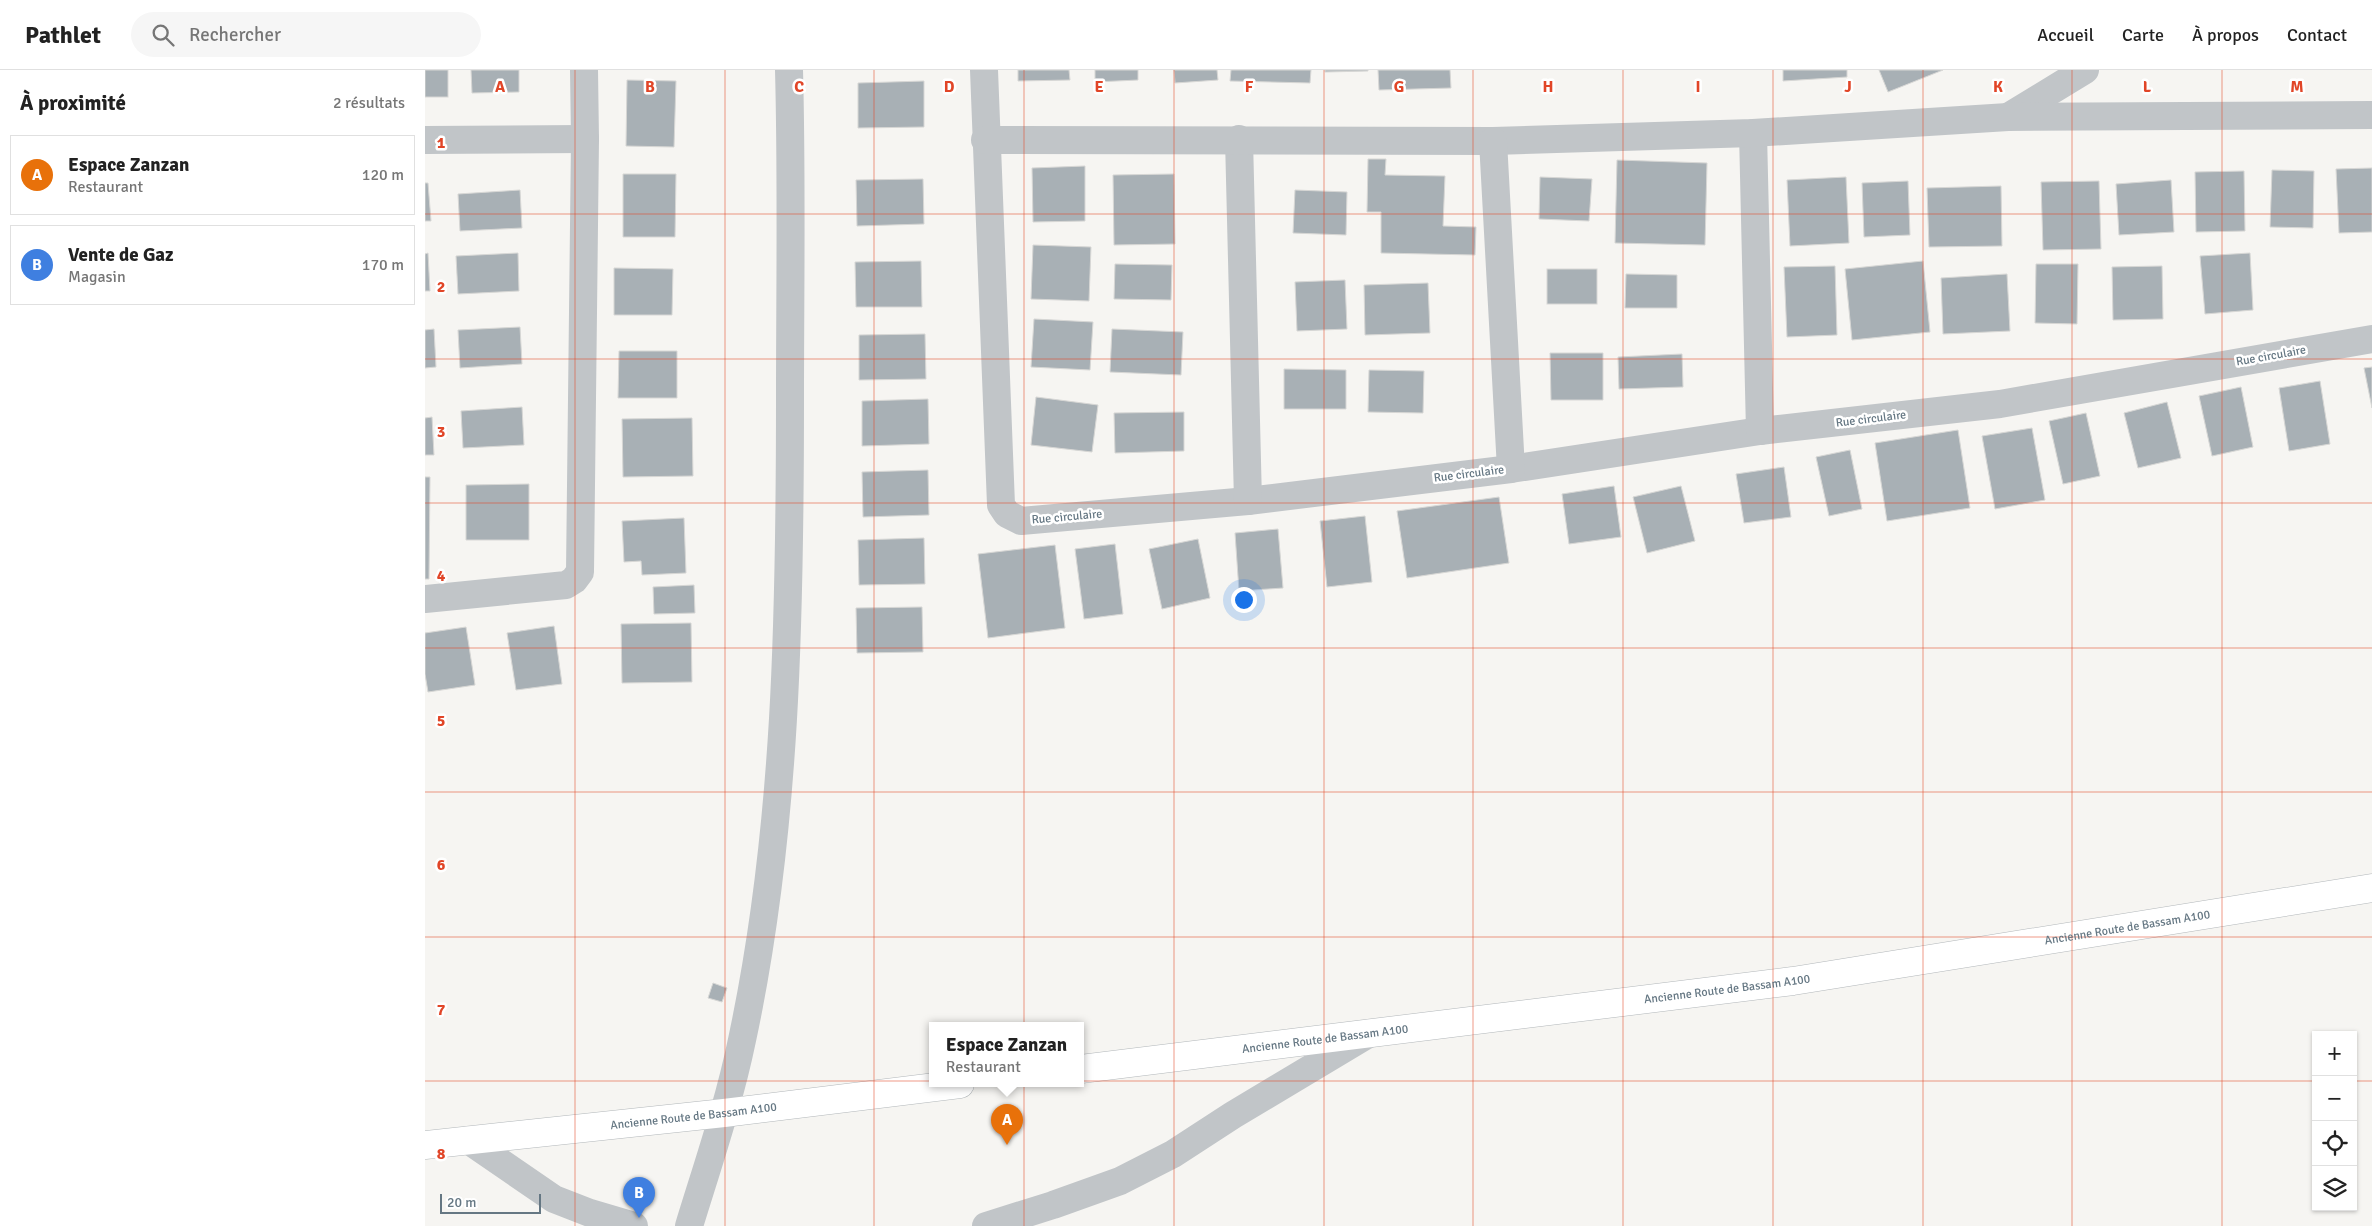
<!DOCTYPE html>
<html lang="fr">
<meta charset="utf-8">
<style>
body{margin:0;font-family:Signika,sans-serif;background:#f6f6f6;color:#222}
.controls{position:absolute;right:15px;bottom:15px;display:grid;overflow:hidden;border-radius:0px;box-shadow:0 1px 4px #0004}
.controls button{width:45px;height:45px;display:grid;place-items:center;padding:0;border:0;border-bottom:1px solid #e0e0e0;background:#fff;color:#222;font:25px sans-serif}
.scale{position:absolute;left:15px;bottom:12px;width:101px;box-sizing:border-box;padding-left:5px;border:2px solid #657783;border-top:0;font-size:14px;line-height:18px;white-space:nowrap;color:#657783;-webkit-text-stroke:4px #fff;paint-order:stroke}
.you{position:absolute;left:818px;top:529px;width:18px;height:18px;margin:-12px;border:4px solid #fff;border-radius:50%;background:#1a73e8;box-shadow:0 0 0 8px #1a73e833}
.badge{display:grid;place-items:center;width:32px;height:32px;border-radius:50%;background:#7c3aed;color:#fff;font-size:16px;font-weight:700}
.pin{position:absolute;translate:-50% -41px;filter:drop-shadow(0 1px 2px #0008)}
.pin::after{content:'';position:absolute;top:26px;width:18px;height:15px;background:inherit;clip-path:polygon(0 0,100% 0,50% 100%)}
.popup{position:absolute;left:504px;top:952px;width:155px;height:65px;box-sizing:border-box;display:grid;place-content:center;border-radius:0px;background:#fff;filter:drop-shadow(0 1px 4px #0005);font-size:16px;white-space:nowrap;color:#767676}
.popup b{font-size:19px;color:#222}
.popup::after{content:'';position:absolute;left:50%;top:100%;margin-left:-10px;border:10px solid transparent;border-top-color:#fff}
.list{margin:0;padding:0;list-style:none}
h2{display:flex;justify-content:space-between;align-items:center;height:65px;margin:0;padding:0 20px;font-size:21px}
h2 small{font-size:16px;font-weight:400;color:#767676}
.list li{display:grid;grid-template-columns:32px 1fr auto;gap:15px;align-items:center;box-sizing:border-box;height:80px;margin:0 10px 10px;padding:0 10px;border:1px solid #e0e0e0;border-radius:0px}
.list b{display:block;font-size:19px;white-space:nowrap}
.list p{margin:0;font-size:16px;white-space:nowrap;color:#767676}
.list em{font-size:16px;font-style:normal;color:#767676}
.icon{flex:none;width:28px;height:28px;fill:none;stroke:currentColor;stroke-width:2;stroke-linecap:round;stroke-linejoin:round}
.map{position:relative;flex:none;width:1947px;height:1156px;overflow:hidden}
header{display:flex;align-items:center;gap:30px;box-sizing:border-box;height:70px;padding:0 25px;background:#fff;border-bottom:1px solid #e0e0e0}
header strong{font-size:24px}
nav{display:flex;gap:28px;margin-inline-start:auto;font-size:18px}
.search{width:350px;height:45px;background:#f6f6f6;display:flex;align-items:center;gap:12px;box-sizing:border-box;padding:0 18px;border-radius:28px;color:#767676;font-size:19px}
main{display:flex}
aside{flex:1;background:#fff}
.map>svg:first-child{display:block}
.building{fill:#a8b0b5;stroke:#d7d7d5}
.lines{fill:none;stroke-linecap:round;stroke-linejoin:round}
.major-casing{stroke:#b2b7ba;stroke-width:29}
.minor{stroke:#c1c5c8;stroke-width:28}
.major{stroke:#fff;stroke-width:28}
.grid{fill:none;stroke:#e14527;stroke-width:1;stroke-opacity:0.55}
.labels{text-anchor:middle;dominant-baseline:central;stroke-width:5;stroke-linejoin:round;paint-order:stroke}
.street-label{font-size:12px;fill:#657783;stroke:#fff}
.grid-label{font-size:16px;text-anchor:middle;font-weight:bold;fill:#e14527;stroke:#fff;stroke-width:5;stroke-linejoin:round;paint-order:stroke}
</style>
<header>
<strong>Pathlet</strong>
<div class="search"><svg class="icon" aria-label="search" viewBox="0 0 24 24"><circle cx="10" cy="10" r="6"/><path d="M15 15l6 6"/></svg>Rechercher</div>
<nav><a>Accueil</a><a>Carte</a><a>À propos</a><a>Contact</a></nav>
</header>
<main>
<aside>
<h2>À proximité<small>2 résultats</small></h2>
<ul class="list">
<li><span class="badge" style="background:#e8710a">A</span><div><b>Espace Zanzan</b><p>Restaurant</p></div><em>120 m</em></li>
<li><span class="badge" style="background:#3f7fe0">B</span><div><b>Vente de Gaz</b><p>Magasin</p></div><em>170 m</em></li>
</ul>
</aside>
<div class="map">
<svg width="1947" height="1156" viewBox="0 0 1947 1156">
<rect width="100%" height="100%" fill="#f6f5f2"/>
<g class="building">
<rect x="0" y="0" width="23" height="27"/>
<polygon points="46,0 94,0 94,22 47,23"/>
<polygon points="593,0 644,0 645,10 593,11"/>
<polygon points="670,0 713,0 713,10 670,12"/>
<polygon points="749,0 792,0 793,10 750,13"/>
<polygon points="806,0 886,0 885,13 805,11"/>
<polygon points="900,0 943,0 943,1 900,2"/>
<polygon points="953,0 1025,0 1026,18 954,20"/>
<polygon points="1358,0 1422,0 1422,7 1358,11"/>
<polygon points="1454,0 1518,0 1463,22"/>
<polygon points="202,10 251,11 249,77 201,76"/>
<polygon points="499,11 499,57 433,58 433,13"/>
<polygon points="943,89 961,89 960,105 1020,106 1018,156 1051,157 1050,185 956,183 956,142 942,142"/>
<polygon points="1192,90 1282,93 1280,175 1190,173"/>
<polygon points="660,96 660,151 608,152 607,98"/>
<polygon points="1947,98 1947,162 1914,163 1911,99"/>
<polygon points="1847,100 1889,101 1888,158 1845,157"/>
<polygon points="1819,101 1820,161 1771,162 1770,102"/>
<polygon points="198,104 251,104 250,167 198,167"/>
<polygon points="749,104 750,174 689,175 688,105"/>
<polygon points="1115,107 1167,109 1164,151 1114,149"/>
<polygon points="1421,107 1424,173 1365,176 1362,110"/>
<polygon points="498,109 499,154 432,156 431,110"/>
<polygon points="1746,110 1749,162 1694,165 1691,114"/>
<polygon points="1483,111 1485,165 1439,167 1437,113"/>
<polygon points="1674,111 1676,179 1618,180 1616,112"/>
<polygon points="0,113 3,113 6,151 0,151"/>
<polygon points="1576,116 1577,176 1504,177 1502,118"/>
<polygon points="95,120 97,158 35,161 33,124"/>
<polygon points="870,120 922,122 921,165 868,163"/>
<polygon points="608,175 666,177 664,231 606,229"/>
<polygon points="3,183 5,221 0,221 0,184"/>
<polygon points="93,183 94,221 33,224 31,186"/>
<polygon points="1825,183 1828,240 1780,244 1775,186"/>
<polygon points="496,191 497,237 431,237 430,192"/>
<polygon points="1498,191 1505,262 1427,270 1420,199"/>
<polygon points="690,194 747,195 746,230 689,229"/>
<polygon points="1611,194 1653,194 1652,254 1610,253"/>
<polygon points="1410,196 1412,265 1362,267 1359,197"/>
<polygon points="1737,196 1738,249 1688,250 1687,197"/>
<polygon points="189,198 248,199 247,245 189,245"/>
<rect x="1122" y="199" width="50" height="35"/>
<polygon points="1201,204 1252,205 1252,238 1200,238"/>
<polygon points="1582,204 1585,261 1518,264 1516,208"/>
<polygon points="920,210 922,259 872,261 870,212"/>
<polygon points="1003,213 1005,263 940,265 939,215"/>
<polygon points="609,249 668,252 665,300 606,297"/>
<polygon points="95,257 97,294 35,298 33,260"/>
<polygon points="9,259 11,297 0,298 0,260"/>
<polygon points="687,259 758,262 756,305 685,302"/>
<polygon points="500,264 501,309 434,310 434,265"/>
<polygon points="194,281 252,281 252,328 193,328"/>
<polygon points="1125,283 1178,283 1178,330 1126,330"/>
<polygon points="1257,284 1258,317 1194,319 1193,287"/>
<polygon points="1947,297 1947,338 1939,298"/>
<polygon points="859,299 921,300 921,339 859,339"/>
<polygon points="944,300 999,301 998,343 943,342"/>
<polygon points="1895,311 1905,374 1864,381 1854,318"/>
<polygon points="1816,317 1828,377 1787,386 1774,326"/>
<polygon points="611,327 673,335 667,382 606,375"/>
<polygon points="503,329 504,374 437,376 437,331"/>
<polygon points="1742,332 1756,388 1713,398 1699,343"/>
<polygon points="97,337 99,375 38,378 36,341"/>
<polygon points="759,342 759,381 690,383 689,343"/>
<polygon points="1661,343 1675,406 1638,414 1624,351"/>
<polygon points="7,347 9,385 0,385 0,348"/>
<polygon points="267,348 268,406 198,407 197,349"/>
<polygon points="1607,358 1620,430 1570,439 1557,366"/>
<polygon points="1533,360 1545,438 1462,451 1450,373"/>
<polygon points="1425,380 1437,439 1404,446 1391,387"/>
<polygon points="1359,397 1366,447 1319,453 1311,404"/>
<polygon points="503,400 504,445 438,447 437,402"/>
<polygon points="0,407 5,407 4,509 0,509"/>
<polygon points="104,414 104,470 41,470 41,415"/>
<polygon points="1189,416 1196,467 1144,474 1137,424"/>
<polygon points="1256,416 1270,471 1222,483 1208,427"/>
<polygon points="1074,427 1084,493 982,508 972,441"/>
<polygon points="940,446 947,512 902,517 895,451"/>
<polygon points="259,448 261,503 217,505 216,491 199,492 197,451"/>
<polygon points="853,459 858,518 814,521 810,463"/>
<polygon points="499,468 500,514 434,515 433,470"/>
<polygon points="773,469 785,528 737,539 724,479"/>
<polygon points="690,474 698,544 659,549 650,479"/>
<polygon points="630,475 640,558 563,568 553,484"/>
<polygon points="269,515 270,543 229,544 228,517"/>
<polygon points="497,537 498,582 432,583 431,538"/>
<polygon points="266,553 267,612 197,613 196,554"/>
<polygon points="129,556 137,614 91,620 82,563"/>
<polygon points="41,557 50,615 3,622 0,604 0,563"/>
<polygon points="288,913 302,918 297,932 283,928"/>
</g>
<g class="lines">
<defs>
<g id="major">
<path id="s1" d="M656,999L1368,911L1947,818"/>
<path id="s2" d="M0,1075L299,1043L535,1014"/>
</g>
</defs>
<use href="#major" class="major-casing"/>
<g class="minor">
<polyline points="559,0 576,435 582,444 596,451 823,431 1086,399 1335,361 1575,334 1947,269"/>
<polyline points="1583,47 1660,0"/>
<polyline points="1328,63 1335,361"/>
<polyline points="814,69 823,431"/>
<polyline points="0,70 160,69"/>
<polyline points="560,70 1068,71 1328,63 1583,47 1947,45"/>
<polyline points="1068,71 1086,399"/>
<polyline points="0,529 141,515 149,510 155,502 160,69 159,0"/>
<polyline points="43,1070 129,1129 165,1143 209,1156"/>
<path d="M264,1156C283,1094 304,1033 317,970C362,760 365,543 365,328C365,219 367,109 364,0"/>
<polyline points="561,1156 628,1135 695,1111 748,1084 808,1045 945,963"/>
</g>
<use href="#major" class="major"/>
</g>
<path class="grid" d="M150,0V1156M300,0V1156M449,0V1156M599,0V1156M749,0V1156M899,0V1156M1048,0V1156M1198,0V1156M1348,0V1156M1498,0V1156M1647,0V1156M1797,0V1156M0,144H1947M0,289H1947M0,433H1947M0,578H1947M0,722H1947M0,867H1947M0,1011H1891M1928,1011H1947"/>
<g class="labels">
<g class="street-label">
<text transform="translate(1846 286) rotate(-10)">Rue circulaire</text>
<text transform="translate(1446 349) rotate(-7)">Rue circulaire</text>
<text transform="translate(1044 404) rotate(-7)">Rue circulaire</text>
<text transform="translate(642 447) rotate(-5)">Rue circulaire</text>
<text stroke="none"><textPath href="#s1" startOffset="1056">Ancienne Route de Bassam A100</textPath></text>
<text stroke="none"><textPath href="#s1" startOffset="651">Ancienne Route de Bassam A100</textPath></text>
<text stroke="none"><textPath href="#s1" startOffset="246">Ancienne Route de Bassam A100</textPath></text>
<text stroke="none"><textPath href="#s2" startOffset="270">Ancienne Route de Bassam A100</textPath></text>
</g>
</g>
<g class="grid-label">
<text x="75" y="22">A</text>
<text x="225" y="22">B</text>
<text x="374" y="22">C</text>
<text x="524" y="22">D</text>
<text x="674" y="22">E</text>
<text x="824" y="22">F</text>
<text x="974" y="22">G</text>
<text x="1123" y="22">H</text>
<text x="1273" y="22">I</text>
<text x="1423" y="22">J</text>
<text x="1573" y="22">K</text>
<text x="1722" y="22">L</text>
<text x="1872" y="22">M</text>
<text x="16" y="78">1</text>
<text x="16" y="222">2</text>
<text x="16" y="367">3</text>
<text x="16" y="511">4</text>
<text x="16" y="656">5</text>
<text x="16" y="800">6</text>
<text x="16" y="945">7</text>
<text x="16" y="1089">8</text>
</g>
</svg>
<div class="controls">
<button>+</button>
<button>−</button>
<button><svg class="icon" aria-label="locate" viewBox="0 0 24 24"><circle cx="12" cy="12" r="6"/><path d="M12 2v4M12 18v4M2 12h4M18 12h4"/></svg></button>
<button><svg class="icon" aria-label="layers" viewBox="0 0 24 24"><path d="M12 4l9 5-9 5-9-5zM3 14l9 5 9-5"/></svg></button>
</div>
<div class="scale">20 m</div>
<div class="you"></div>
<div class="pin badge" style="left:582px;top:1075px;background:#e8710a">A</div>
<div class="popup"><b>Espace Zanzan</b>Restaurant</div>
<div class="pin badge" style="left:214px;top:1148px;background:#3f7fe0">B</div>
</div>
</main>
